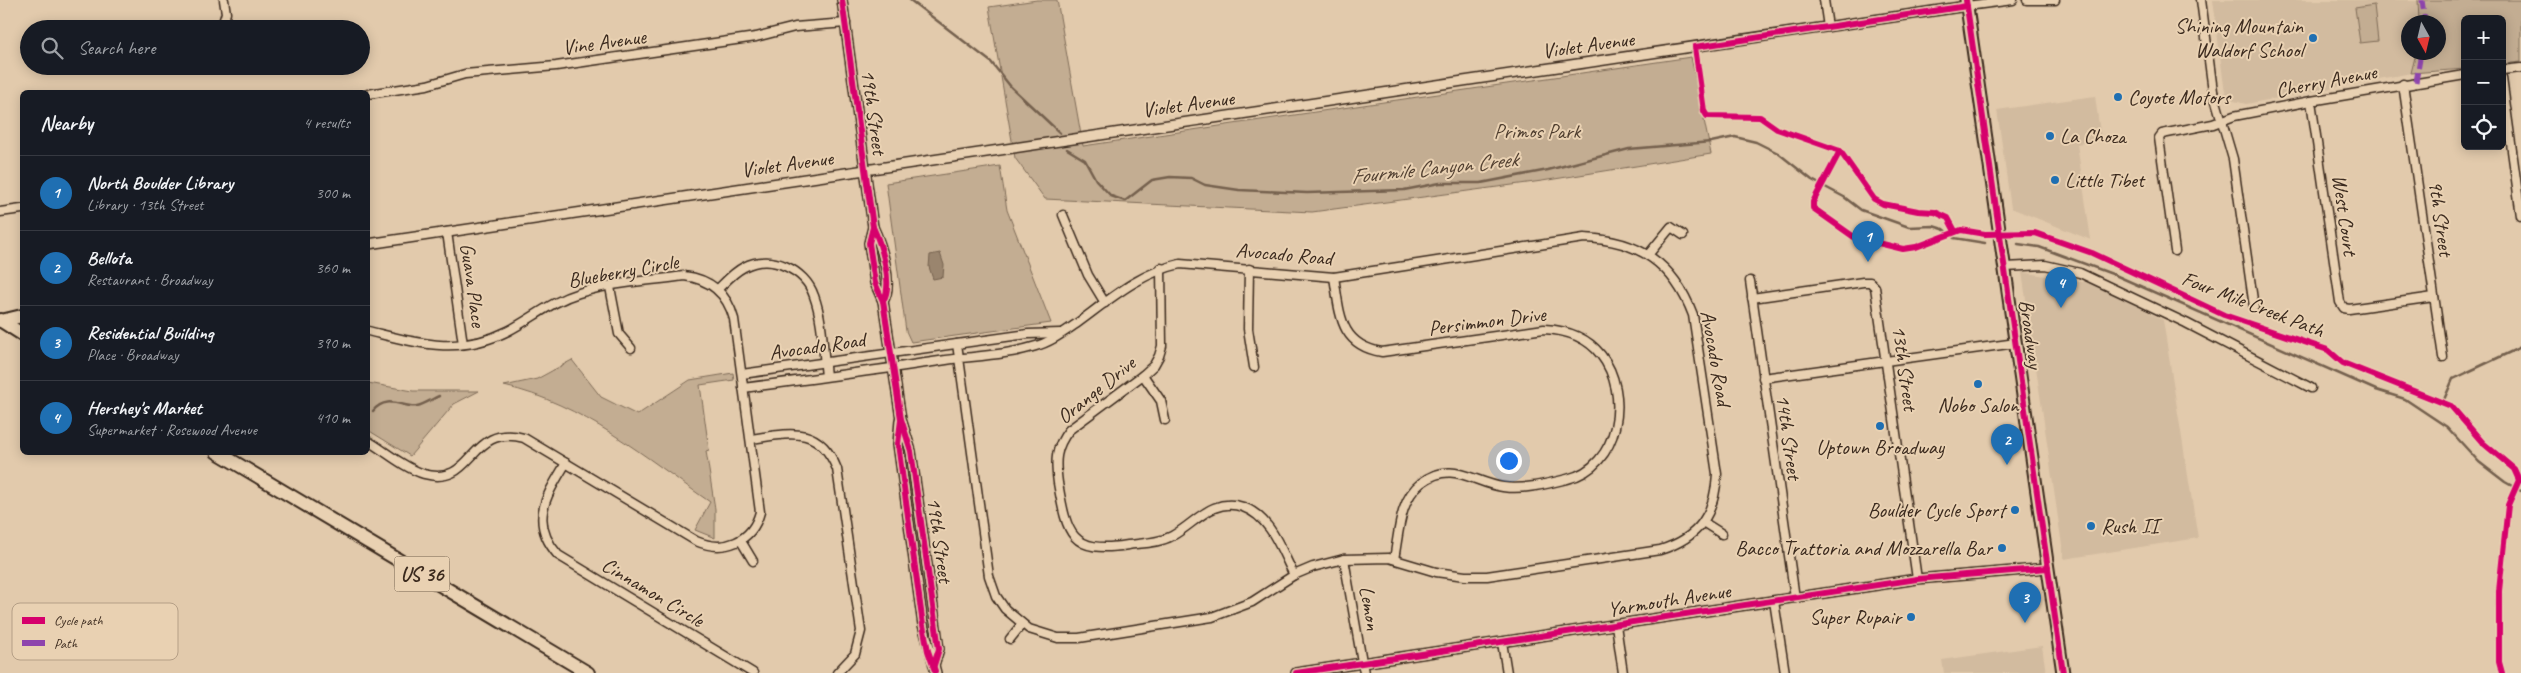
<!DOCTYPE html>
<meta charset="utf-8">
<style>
body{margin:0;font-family:Caveat,sans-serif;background:#242831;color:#f1f3f6}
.controls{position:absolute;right:15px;top:15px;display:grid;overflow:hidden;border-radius:8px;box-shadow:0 2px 12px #0003}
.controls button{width:45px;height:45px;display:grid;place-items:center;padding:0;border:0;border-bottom:1px solid #363941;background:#171b24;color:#f1f3f6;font:25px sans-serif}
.compass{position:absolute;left:2401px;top:15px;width:45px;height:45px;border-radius:50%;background:#171b24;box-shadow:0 2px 12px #0003;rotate:172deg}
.you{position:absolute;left:1508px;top:460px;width:18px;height:18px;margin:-12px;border:4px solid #fff;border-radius:50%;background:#1a73e8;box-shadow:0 0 0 8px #1a73e833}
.badge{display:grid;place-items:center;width:32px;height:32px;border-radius:50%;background:#1f6fb2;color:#fff;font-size:16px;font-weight:700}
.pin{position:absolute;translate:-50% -41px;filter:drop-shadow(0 1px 2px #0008)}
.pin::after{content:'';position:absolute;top:26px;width:18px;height:15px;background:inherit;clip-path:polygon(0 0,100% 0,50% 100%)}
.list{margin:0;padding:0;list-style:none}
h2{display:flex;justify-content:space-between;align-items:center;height:65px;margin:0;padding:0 20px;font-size:21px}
h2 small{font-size:16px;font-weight:400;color:#9ea1a6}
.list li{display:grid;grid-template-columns:32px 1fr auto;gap:15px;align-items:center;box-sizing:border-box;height:75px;padding:0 20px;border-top:1px solid #363941}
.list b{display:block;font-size:19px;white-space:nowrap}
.list p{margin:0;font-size:16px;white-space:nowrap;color:#9ea1a6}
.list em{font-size:16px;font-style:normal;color:#9ea1a6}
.icon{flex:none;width:28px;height:28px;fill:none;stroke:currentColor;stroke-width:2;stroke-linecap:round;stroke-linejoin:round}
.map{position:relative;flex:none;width:2521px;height:673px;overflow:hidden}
.search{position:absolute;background:#171b24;box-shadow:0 2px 12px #0003;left:20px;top:20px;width:350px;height:55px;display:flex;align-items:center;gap:12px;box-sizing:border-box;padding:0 18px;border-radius:28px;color:#9ea1a6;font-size:19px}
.panel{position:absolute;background:#171b24;box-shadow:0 2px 12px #0003;left:20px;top:90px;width:350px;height:365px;border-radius:8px}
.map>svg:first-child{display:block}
.built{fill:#d2bb9f}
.green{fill:#c3ad92;stroke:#7f6c58}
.water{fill:#9a856e;stroke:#74614e}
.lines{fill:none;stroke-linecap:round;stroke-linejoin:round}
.stream{stroke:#74614e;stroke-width:2.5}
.minor-casing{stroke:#3b2a1e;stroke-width:11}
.tertiary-casing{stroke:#3b2a1e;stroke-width:12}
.primary-casing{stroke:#3b2a1e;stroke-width:15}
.trunk-casing{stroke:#3b2a1e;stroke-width:16}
.minor{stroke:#e9d1b2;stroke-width:8}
.tertiary{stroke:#e9d1b2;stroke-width:9}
.primary{stroke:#e9d1b2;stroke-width:11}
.trunk{stroke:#e9d1b2;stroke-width:12}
.quiet{stroke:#8e44ad;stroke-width:5;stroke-dasharray:10 5;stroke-linecap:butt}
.cycleway-casing{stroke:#e9d1b2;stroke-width:9}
.cycleway{stroke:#d6006c;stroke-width:6}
.poi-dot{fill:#1f6fb2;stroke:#e9d1b2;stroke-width:2}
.labels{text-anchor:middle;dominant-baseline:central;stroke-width:4;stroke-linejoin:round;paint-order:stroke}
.shield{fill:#e9d1b2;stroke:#6f5c4a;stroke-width:1}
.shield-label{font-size:20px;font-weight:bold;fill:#3b2a1e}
.poi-label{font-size:21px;fill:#3b2a1e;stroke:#e9d1b2;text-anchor:end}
.street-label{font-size:21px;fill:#3b2a1e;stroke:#e9d1b2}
.park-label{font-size:21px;fill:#4f3e2f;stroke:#e9d1b2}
.water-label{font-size:22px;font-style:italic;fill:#534132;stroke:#e9d1b2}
.key{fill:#e9d1b2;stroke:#b59f86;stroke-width:1}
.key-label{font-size:14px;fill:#3b2a1e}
</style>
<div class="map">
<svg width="2521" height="673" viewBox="0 0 2521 673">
<rect width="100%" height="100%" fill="#e2caac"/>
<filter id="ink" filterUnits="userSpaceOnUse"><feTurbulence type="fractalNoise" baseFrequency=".02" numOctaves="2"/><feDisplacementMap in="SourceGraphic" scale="10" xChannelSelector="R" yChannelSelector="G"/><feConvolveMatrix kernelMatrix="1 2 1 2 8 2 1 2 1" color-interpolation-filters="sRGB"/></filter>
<g filter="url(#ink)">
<g class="built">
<polygon points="2213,0 2418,0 2419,22 2408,22 2408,52 2416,53 2411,73 2246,104 2234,101 2226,94 2224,86"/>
<polygon points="2095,96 2101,140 2077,144 2091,240 2011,208 1997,110"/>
<polygon points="2022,272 2096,284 2163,320 2198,538 2064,559"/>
<polygon points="2042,646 2046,673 1944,673 1942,660"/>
</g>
<g class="green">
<polygon points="1037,0 1057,0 1083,146 1691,57 1711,154 1542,181 1312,212 1045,199 1015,158 989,7"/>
<polygon points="2418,0 2521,0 2521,62 2502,64 2502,19 2465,19 2465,69 2411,73 2416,53 2438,52 2438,22 2419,22"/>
<polygon points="2374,5 2378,41 2360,43 2355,8"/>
<polygon points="1000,166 1007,210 1051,323 911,342 906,331 886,183"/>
<path d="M572,360L601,397L637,415L690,380L733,373L734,380L700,385L709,450L706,451L715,509V538L695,530L710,502C646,458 582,403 504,386L537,379Z"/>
<polygon points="368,383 413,391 479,391 454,404 410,456 368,430"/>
</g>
<polygon class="water" points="940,253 944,265 943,277 933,279 929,267 930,255"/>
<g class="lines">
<g class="stream">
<polyline points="910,0 991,62 1011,87 1060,133"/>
<polyline points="1067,149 1085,160 1096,180 1111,196 1125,201 1152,180 1170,177 1191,178 1205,185 1239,190 1307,193 1404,190 1440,183 1481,183 1548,170 1629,149 1711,142 1735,137 1756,142 1778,153 1812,180 1844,197 1861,210 1909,227 1933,226 1943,229 1954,238 1985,243"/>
<polyline points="2018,244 2039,247 2115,275 2376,390 2405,399 2447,427 2479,462 2505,482 2521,491"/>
<polyline points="2443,402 2453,379 2521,347"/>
<path d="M373,411C387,393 405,409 417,406C425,404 432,399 439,396"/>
</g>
<defs>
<g id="minor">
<polyline points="1824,0 1828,27"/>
<polyline points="2027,0 2055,0"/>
<polyline points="2201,0 2213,91 2233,159 2254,307"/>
<polyline points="1967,6 2013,0"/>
<polyline points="221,29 226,13 224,0"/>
<polyline points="2502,70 2521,68"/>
<polyline points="2502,78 2521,216"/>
<polyline points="2403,84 2443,357"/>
<polyline points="368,94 427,85 465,74 556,66 756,37 795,27 846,23"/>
<polyline points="2311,101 2340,302 2344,308 2349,309 2434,297"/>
<polyline points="0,212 22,209"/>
<polyline points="1063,215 1088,275 1105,303"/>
<polyline points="447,232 463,344"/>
<polyline points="2175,251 2159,138 2162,134 2213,124 2234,116 2311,101 2465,75"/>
<polyline points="1648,255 1671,227 1683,235"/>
<polyline points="2005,267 2045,265 2080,273 2186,323 2311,388"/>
<path d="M1161,268L1162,346L1159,356L1154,365L1143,375L1069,430C1055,448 1055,461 1058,483C1067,534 1070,554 1128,545C1143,543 1159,543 1172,536C1196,523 1212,497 1243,507C1271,517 1281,550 1294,575"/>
<polyline points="1249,269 1248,329 1254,367"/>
<path d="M1334,277C1340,313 1339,345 1382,352L1544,329C1566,330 1587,337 1601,355C1631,393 1620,467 1567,479C1547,484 1523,490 1503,487C1473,483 1452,459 1421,483C1399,500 1399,534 1394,559"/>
<polyline points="1750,281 1795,598"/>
<polyline points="610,287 619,334 631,348"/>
<path d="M718,289C726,281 734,272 744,267C770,253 805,269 814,296C823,320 823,351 826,376"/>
<polyline points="1752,298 1863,282 1870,282 1875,287 1917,579"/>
<path d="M368,331C418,343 458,356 508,331C533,318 552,301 579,293C612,282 650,281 684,276C710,279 727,293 734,319L760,512C752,542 724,553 696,541L524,438C468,423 475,488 424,474C404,468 385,451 368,441"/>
<polyline points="742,374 1028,334 1060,333"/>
<polyline points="1143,375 1161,401 1165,420"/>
<polyline points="1763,378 2016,343"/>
<path d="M743,388C811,379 879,370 946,360C976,356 1008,355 1036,346C1051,342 1064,332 1076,324C1109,300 1139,273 1180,264L1334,277L1584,238C1639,240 1674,264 1693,315L1717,474C1715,514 1699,538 1660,550L1487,576H1465L1436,572L1389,558L1344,559L1313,567L1294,575L1252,602L1212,617L1079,638H1058L1029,629L1005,609L996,596L989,576L959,358L957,344"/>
<path d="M751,439C791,433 819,425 837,469L861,631L855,654L837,673"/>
<path d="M566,463C547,495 528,521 558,555L753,673"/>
<polyline points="1703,522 1722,534"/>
<polyline points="741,541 753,561"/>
<polyline points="1344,559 1364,673"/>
<polyline points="1774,601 1785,673"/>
<polyline points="1616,625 1623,673"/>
<polyline points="1010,639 1022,624"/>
<polyline points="1502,642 1507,673"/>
</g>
<g id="tertiary">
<path d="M842,0L873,227C881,244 894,285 883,301"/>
<polyline points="873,227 869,243 875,283 883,301 901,419 911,451 939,649 934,665"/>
<polyline points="368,244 1967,6"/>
<polyline points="900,420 898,444 923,625 936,673"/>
<polyline points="1296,673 1917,579 2048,568"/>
</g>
<polyline id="primary" points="1966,0 2063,673"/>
<g id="trunk">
<polyline points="0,320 22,334"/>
<polyline points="1,321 22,316"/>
<polyline points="217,452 588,673"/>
</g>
</defs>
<use href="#minor" class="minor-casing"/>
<use href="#tertiary" class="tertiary-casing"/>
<use href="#primary" class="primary-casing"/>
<use href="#trunk" class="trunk-casing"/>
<use href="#minor" class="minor"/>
<use href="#tertiary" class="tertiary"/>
<use href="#primary" class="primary"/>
<use href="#trunk" class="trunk"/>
<g class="quiet">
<polyline points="2422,0 2425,22"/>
<polyline points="2416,82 2421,52"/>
</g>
<defs>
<g id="cycleway">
<path d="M842,0L873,227C881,244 894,285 883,301"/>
<polyline points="1966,0 2063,673"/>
<polyline points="1840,151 1813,202 1813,208 1854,237 1903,249 1916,247 1961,230 1985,234 2035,233 2092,253 2224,315 2328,350 2343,363 2451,406 2483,443 2514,469 2519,480 2508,505 2499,591 2499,662 2502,673"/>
<polyline points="873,227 869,243 875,283 883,301 901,419 911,451 939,649 934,665"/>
<polyline points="1955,231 1948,218 1935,212 1918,211 1883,204 1874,199 1840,151 1777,129 1760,117 1707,116 1704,111 1695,47 1967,6"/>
<polyline points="901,420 898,444 923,625 928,651 935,671"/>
<polyline points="1296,673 1917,579 2048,568"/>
</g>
</defs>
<use href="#cycleway" class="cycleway-casing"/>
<use href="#cycleway" class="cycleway"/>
</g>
</g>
<g class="poi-dot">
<circle cx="2313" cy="38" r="5"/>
<circle cx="2118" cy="97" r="5"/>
<circle cx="2050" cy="136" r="5"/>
<circle cx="2055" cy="180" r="5"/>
<circle cx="1978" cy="384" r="5"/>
<circle cx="1880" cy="426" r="5"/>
<circle cx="2015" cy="510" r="5"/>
<circle cx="2091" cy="526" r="5"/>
<circle cx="2002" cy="548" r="5"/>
<circle cx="1911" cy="617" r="5"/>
</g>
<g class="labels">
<rect class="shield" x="394.5" y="556.5" width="55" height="35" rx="4"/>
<g class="shield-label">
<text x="422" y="574">US 36</text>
</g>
<g class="poi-label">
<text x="2303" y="26">Shining Mountain<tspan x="2303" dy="24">Waldorf School</tspan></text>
<text x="2128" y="97" text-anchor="start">Coyote Motors</text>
<text x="2060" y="136" text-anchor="start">La Choza</text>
<text x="2065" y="180" text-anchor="start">Little Tibet</text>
<text x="1978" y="405" text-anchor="middle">Nobo Salon</text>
<text x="1880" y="447" text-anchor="middle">Uptown Broadway</text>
<text x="2005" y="510">Boulder Cycle Sport</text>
<text x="2101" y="526" text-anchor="start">Rush II</text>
<text x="1992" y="548">Bacco Trattoria and Mozzarella Bar</text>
<text x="1901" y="617">Super Rupair</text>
</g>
<g class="street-label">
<text transform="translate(604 42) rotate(-8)">Vine Avenue</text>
<text transform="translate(1588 45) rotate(-8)">Violet Avenue</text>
<text transform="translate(2326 81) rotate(-11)">Cherry Avenue</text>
<text transform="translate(1188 104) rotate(-8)">Violet Avenue</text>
<text transform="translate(874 112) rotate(82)">19th Street</text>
<text transform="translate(787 164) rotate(-8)">Violet Avenue</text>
<text transform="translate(2345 215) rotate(82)">West Court</text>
<text transform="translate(2441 218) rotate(82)">9th Street</text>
<text transform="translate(1284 254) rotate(5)">Avocado Road</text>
<text transform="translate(623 271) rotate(-10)">Blueberry Circle</text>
<text transform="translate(473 285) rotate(82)">Guava Place</text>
<text transform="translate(2253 304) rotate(21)">Four Mile Creek Path</text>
<text transform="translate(1487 321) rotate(-7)">Persimmon Drive</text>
<text transform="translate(2031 334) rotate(82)">Broadway</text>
<text transform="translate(817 346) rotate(-8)">Avocado Road</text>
<text transform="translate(1716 358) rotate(80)">Avocado Road</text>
<text transform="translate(1905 368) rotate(82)">13th Street</text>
<text transform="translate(1096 390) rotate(-39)">Orange Drive</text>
<text transform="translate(1789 437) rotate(82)">14th Street</text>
<text transform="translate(940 540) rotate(82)">19th Street</text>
<text transform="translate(653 592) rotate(31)">Cinnamon Circle</text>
<text transform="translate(1669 600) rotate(-9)">Yarmouth Avenue</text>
<text transform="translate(1370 608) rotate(81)">Lemon</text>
</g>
<g class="park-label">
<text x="1537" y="131">Primos Park</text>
</g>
<g class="water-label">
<text transform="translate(1434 168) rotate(-6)">Fourmile Canyon Creek</text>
</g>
</g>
<rect x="12" y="603" width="166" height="57" rx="8" class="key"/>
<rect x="22" y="617" width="23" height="7" fill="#d6006c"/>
<rect x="22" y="640" width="23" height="6" fill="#8e44ad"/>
<g class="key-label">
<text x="54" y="625">Cycle path</text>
<text x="54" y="648">Path</text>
</g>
</svg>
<div class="controls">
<button>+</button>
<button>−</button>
<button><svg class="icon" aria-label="locate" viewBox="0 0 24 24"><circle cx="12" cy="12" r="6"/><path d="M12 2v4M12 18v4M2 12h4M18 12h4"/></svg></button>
</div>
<svg class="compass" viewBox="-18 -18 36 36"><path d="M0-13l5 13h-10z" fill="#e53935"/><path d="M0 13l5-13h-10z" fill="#9ea1a6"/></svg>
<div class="you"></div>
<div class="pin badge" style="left:1868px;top:262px">1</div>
<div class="pin badge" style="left:2007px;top:465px">2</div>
<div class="pin badge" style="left:2025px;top:623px">3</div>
<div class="pin badge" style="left:2061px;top:308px">4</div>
<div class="search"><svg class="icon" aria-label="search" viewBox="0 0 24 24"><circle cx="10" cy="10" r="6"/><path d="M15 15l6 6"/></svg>Search here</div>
<section class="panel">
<h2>Nearby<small>4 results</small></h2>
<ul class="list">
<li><span class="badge">1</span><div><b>North Boulder Library</b><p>Library · 13th Street</p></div><em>300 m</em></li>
<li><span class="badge">2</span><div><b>Bellota</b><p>Restaurant · Broadway</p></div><em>360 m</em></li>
<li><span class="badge">3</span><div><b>Residential Building</b><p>Place · Broadway</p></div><em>390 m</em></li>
<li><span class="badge">4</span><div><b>Hershey's Market</b><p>Supermarket · Rosewood Avenue</p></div><em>410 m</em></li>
</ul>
</section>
</div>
